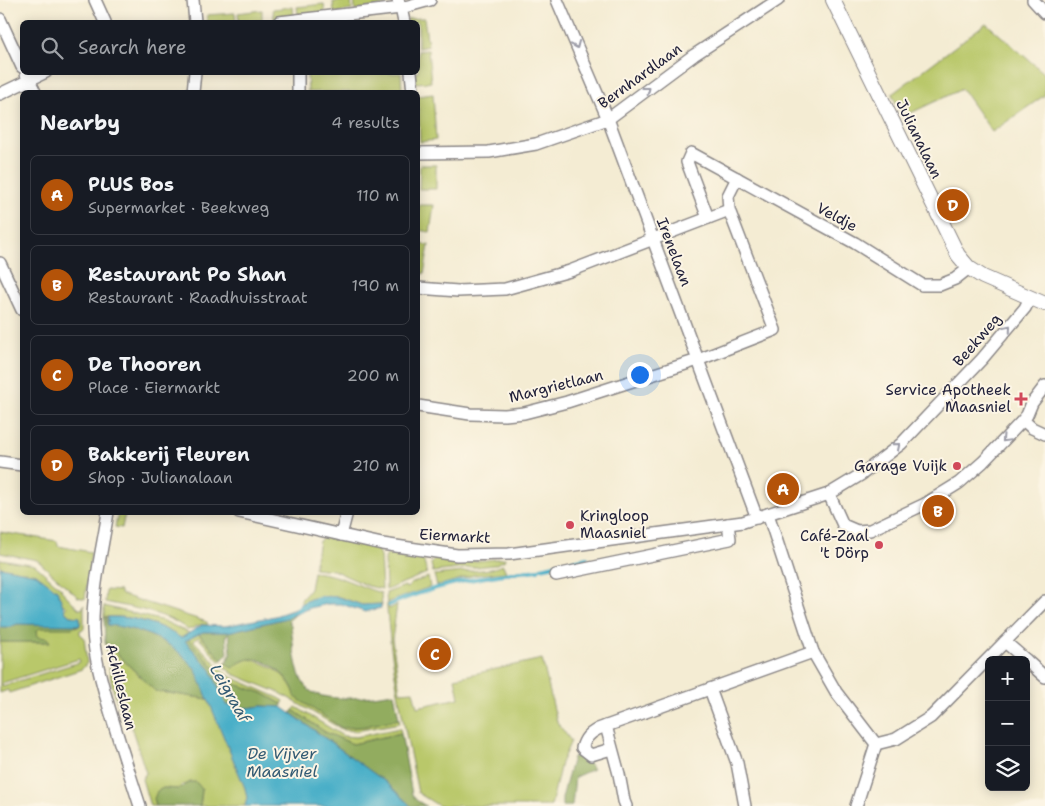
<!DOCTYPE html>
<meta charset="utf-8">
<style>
body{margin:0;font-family:"Shantell Sans",sans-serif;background:#20242c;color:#f1f3f6}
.controls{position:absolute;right:15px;bottom:15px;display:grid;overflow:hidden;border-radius:8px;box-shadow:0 2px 12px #0003}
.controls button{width:45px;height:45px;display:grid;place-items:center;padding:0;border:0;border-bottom:1px solid #363941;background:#171b24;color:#f1f3f6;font:25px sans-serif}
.you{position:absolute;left:639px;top:374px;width:18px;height:18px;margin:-12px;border:4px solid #fff;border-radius:50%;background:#1a73e8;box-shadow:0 0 0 8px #1a73e833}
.badge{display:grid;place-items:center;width:32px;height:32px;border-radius:50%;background:#b45309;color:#fff;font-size:16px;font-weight:700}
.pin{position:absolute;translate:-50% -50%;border:2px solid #fff;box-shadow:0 1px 5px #0006}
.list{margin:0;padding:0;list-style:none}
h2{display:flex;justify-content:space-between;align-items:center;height:65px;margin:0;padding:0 20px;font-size:21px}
h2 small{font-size:16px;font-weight:400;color:#9ea1a6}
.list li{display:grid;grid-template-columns:32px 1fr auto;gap:15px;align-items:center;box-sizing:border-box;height:80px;margin:0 10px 10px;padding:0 10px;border:1px solid #363941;border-radius:8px}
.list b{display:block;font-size:19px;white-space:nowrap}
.list p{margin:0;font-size:16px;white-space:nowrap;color:#9ea1a6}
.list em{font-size:16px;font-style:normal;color:#9ea1a6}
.icon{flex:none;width:28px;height:28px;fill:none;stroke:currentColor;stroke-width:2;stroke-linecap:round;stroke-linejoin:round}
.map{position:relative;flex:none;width:1045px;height:806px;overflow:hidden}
.search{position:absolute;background:#171b24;box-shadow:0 2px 12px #0003;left:20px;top:20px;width:400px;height:55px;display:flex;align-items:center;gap:12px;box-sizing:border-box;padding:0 18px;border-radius:8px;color:#9ea1a6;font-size:19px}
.panel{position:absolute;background:#171b24;box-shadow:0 2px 12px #0003;left:20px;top:90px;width:400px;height:425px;border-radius:8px}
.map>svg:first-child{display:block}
.green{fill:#b9c86a;stroke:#6e7552;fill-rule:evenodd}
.forest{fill:#92ac5e;stroke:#5a674c}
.water{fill:#49afc8;stroke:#366882}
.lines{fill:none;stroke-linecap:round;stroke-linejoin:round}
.stream{stroke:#49afc8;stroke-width:4}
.minor-casing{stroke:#8b8787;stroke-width:14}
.tertiary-casing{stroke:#8b8787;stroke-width:16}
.minor{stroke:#fff;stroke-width:11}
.tertiary{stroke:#fff;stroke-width:14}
.oneway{stroke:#9c9ca7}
.poi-dot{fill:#d1495b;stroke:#fcf5e5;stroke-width:2}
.labels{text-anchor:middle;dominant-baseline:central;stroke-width:4;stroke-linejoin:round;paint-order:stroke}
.street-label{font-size:15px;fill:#22223b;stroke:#fcf5e5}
.poi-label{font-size:15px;fill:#22223b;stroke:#fcf5e5;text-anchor:end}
.water-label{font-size:16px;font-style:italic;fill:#325a73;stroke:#fcf5e5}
</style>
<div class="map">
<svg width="1045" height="806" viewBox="0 0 1045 806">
<rect width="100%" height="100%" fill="#fcf5e5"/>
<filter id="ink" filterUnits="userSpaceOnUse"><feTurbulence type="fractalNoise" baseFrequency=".02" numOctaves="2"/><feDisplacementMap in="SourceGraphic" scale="10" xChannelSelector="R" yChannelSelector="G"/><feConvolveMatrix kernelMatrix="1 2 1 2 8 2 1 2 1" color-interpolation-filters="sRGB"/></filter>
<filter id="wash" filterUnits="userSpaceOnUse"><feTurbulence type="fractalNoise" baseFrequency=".0096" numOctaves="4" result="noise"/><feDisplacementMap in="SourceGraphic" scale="20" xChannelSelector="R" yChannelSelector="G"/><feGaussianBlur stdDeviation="1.12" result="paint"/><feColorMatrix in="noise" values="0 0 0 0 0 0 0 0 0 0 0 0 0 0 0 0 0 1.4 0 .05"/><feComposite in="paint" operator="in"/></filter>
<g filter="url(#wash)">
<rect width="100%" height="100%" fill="#f4ecd3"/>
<g class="green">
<polygon points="351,0 352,10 334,13 333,2"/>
<polygon points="354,0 386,0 386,5 355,10"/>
<polygon points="324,4 325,13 298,16 297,7"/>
<polygon points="293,7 294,17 274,19 273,9"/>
<polygon points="262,10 262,20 239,22 238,13"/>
<polygon points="235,13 236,22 207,22 207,15"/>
<polygon points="424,18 428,46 418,48 418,22 408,22 407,19"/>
<polygon points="986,23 1045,74 1045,95 992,132 962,89 902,117 892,94"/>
<polygon points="428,50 431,82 416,83 414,73 418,72 418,51"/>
<polygon points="307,73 401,73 402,92 308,92"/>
<polygon points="433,94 436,140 420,142 418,96"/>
<polygon points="420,165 436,165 436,189 419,189"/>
<polygon points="419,205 434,205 430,232 418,230"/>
<polygon points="418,244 429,245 424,274 418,273"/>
<polygon points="118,513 125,513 122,528 115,527"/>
<polygon points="0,532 57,541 58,546 91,552 85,599 78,597 37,560 0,553"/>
<polygon points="325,536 377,548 380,556 382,589 368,586 333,570 314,568 319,541"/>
<polygon points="387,554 414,559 423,559 427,573 386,590 385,559"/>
<polygon points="435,558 467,559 468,562 505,558 505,560 494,565 433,572 431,564"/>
<path d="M0,559L35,565L62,589L61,590L79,609H82L84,605V629L80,630V634L84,637L87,663L82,669L9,693L8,690L0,693V642H49L38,638L37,631L40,628L80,626V617C73,616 68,617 64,609L67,607L65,605L63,606L57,593L58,592L57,590H55L36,574L0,567ZM79,659L80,662L2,686V683Z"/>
<polygon points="503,565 506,572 474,575 437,586 434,575 491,569"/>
<path d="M313,572C339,574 357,586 381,593L382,606L381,604L362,605L339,597L321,596L302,603L300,601L310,589Z"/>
<path d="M428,577L430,587L388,602L389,609L397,605L392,639L400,692L413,691L417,707L459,698L455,678L542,659L557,722L571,741L561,763L551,806H439L418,793C405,727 389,661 386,593L405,586L406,588L410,586V584Z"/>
<path d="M106,590L120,591V594L207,622L208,625L202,624L188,630C166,612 132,608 105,602Z"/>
<path d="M104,606L164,621L189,633L181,638C158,623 131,615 104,617Z"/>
<polygon points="198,633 222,660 219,661 198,637 194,641 227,675 279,698 284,701 282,704 262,693 226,681 189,639"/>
<polygon points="105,642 155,691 208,699 245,788 247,798 245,806 200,806 202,792 183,784 178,789 163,788 154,803 155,806 150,806 142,779 146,773 129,720 122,717 112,685"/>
<path d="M250,659C270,664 287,674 295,694L352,728L399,719L400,723L356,731L343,730L280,693L233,674L223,666L226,663L232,668L240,662Z"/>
<polygon points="296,707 343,736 356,737 400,728 401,733 353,744 325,732 293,710"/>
</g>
<g class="forest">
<path d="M296,614L288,621L291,625C293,642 295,672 305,686C320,706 372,696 394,693L399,719L361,727L342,728L295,697C294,680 267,657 250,659C243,660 237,664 232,668L226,663L231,653L229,634L226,635L228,653L222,660L198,633L204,632H228L287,618Z"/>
<path d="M104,617H107V625C135,626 182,645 196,670C201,679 204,690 208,699L155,691L105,642Z"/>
<polygon points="17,624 80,625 72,628 40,628 37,631 38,637 47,638 50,642 0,642 0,627 10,627"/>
<polygon points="189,639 226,681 262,693 282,704 282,707 261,706 248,708 226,705 211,670 185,641"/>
<polygon points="293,710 325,732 353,744 401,733 412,794 416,800 426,806 411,806 387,783 291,713"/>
<polygon points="584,756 593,769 575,777 572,806 562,806 562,798 573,757"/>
<polygon points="190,782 196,782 202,789 200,806 155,806 154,799 157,791 163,788 178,789"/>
</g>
<g class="water">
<polygon points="0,567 36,574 57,590 66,613 71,616 80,617 80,625 17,624 10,627 0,627"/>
<path d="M321,596L339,597L362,605L381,604V608L365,612L341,604H328L310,608L287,618L228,632H203L185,641L211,670L226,705L248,708L261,706L282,707L387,783L411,806H245L247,798L245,788L195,668C191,665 188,661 184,657C164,637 135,628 108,625V621H110H108V617C134,616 159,624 181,638L202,625L225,626L275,616L295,609L300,604L310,599Z"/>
</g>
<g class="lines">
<g class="stream">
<polyline points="541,568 587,558"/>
<path d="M389,605C436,584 487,575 538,570"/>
</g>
</g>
</g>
<g filter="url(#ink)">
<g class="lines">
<defs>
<g id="minor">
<polyline points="95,0 105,22"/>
<polyline points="193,0 195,22"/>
<polyline points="398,0 401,8 404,22"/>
<polyline points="557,0 608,119 757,518"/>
<polyline points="1033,0 1045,13"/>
<polyline points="0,19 22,67"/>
<polyline points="279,22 401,8 430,0"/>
<polyline points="411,72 413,92"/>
<polyline points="26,74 35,92"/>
<polyline points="193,92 195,72"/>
<polyline points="298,92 298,72"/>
<polyline points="0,94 46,72"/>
<polyline points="418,153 489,152 536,144 608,119 694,55 778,0"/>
<polyline points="729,210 728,196 737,178"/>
<polyline points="708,218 687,162 691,153 855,243 922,285 940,285 955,279 969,268"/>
<polyline points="0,263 22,310"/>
<polyline points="418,288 458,291 505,289 570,271 729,210 775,330 698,360 567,402 524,413 505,415 470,414 418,406"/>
<polyline points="1023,420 1032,428 1045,434"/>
<polyline points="0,462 22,465"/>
<polyline points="829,494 843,525 857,531 870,530 925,504 959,483 983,462 1023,420 1027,415 1032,403 1045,386"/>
<path d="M108,512C102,551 92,590 93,630C94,655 101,680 108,704C118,738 129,772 140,806"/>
<polyline points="239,512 382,544 457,555 509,554 743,522 829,494 862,474 901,444 982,359 1025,308 1030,298"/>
<polyline points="768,514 813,652 836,692 876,744"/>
<polyline points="341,535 347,512"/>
<polyline points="556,575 730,539 728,524"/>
<polyline points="1005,642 1026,660"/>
<polyline points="1026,660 1045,677"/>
<polyline points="710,689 737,763 745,806"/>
<polyline points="606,726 619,774 624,801 626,806"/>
<polyline points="876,744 896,739 931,717 1045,601"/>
<path d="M611,749L591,755L582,748C585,738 589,734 598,729L813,652"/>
<polyline points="856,806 876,744"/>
</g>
<polyline id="tertiary" points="833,0 958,255 969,268 983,277 1045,304"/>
</defs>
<use href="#minor" class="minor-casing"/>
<use href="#tertiary" class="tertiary-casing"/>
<use href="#minor" class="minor"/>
<use href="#tertiary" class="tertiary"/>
</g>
<defs><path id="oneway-chevron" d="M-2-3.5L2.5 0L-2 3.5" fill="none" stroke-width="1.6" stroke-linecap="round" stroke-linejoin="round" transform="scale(1.25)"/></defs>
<g class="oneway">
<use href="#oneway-chevron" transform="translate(576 45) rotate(67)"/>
<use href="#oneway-chevron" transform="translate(647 90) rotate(-37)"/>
<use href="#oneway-chevron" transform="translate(1008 328) rotate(-50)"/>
<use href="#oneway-chevron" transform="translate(1005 439) rotate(133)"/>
<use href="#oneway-chevron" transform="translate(897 446) rotate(-40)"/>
</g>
</g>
<g class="poi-dot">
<path d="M1018.5 391.5h5v5h5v5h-5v5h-5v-5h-5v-5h5z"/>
<circle cx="957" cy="466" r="5"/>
<circle cx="570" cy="525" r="5"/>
<circle cx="879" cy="545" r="5"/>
</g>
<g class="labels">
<g class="street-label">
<text transform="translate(640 76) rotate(-36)">Bernhardlaan</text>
<text transform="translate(919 139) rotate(64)">Julianalaan</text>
<text transform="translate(837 217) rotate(28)">Veldje</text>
<text transform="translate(674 252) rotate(69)">Irenelaan</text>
<text transform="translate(977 340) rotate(-49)">Beekweg</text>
<text transform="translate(556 386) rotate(-14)">Margrietlaan</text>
<text transform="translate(455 536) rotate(3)">Eiermarkt</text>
<text transform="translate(121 687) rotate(76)">Achilleslaan</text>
</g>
<g class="poi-label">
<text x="1011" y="390">Service Apotheek<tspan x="1011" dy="17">Maasniel</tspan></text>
<text x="947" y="466">Garage Vuijk</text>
<text x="580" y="516" text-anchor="start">Kringloop<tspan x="580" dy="17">Maasniel</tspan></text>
<text x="869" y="536">Café-Zaal<tspan x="869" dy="17">'t Dörp</tspan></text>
</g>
<g class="water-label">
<text transform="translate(230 693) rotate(60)">Leigraaf</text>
<text x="282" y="753">De Vijver<tspan x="282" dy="18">Maasniel</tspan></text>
</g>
</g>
</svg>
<div class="controls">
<button>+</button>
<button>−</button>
<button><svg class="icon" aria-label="layers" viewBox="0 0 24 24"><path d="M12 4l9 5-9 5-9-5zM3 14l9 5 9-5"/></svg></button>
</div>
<div class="you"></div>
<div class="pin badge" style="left:783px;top:489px">A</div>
<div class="pin badge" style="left:938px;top:511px">B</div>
<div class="pin badge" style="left:435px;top:654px">C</div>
<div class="pin badge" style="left:953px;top:205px">D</div>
<div class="search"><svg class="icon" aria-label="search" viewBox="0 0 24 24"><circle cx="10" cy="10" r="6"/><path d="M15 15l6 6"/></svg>Search here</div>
<section class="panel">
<h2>Nearby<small>4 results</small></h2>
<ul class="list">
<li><span class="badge">A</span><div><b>PLUS Bos</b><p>Supermarket · Beekweg</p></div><em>110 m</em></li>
<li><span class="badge">B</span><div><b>Restaurant Po Shan</b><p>Restaurant · Raadhuisstraat</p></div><em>190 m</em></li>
<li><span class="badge">C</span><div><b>De Thooren</b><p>Place · Eiermarkt</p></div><em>200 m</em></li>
<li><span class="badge">D</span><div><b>Bakkerij Fleuren</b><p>Shop · Julianalaan</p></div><em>210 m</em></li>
</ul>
</section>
</div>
